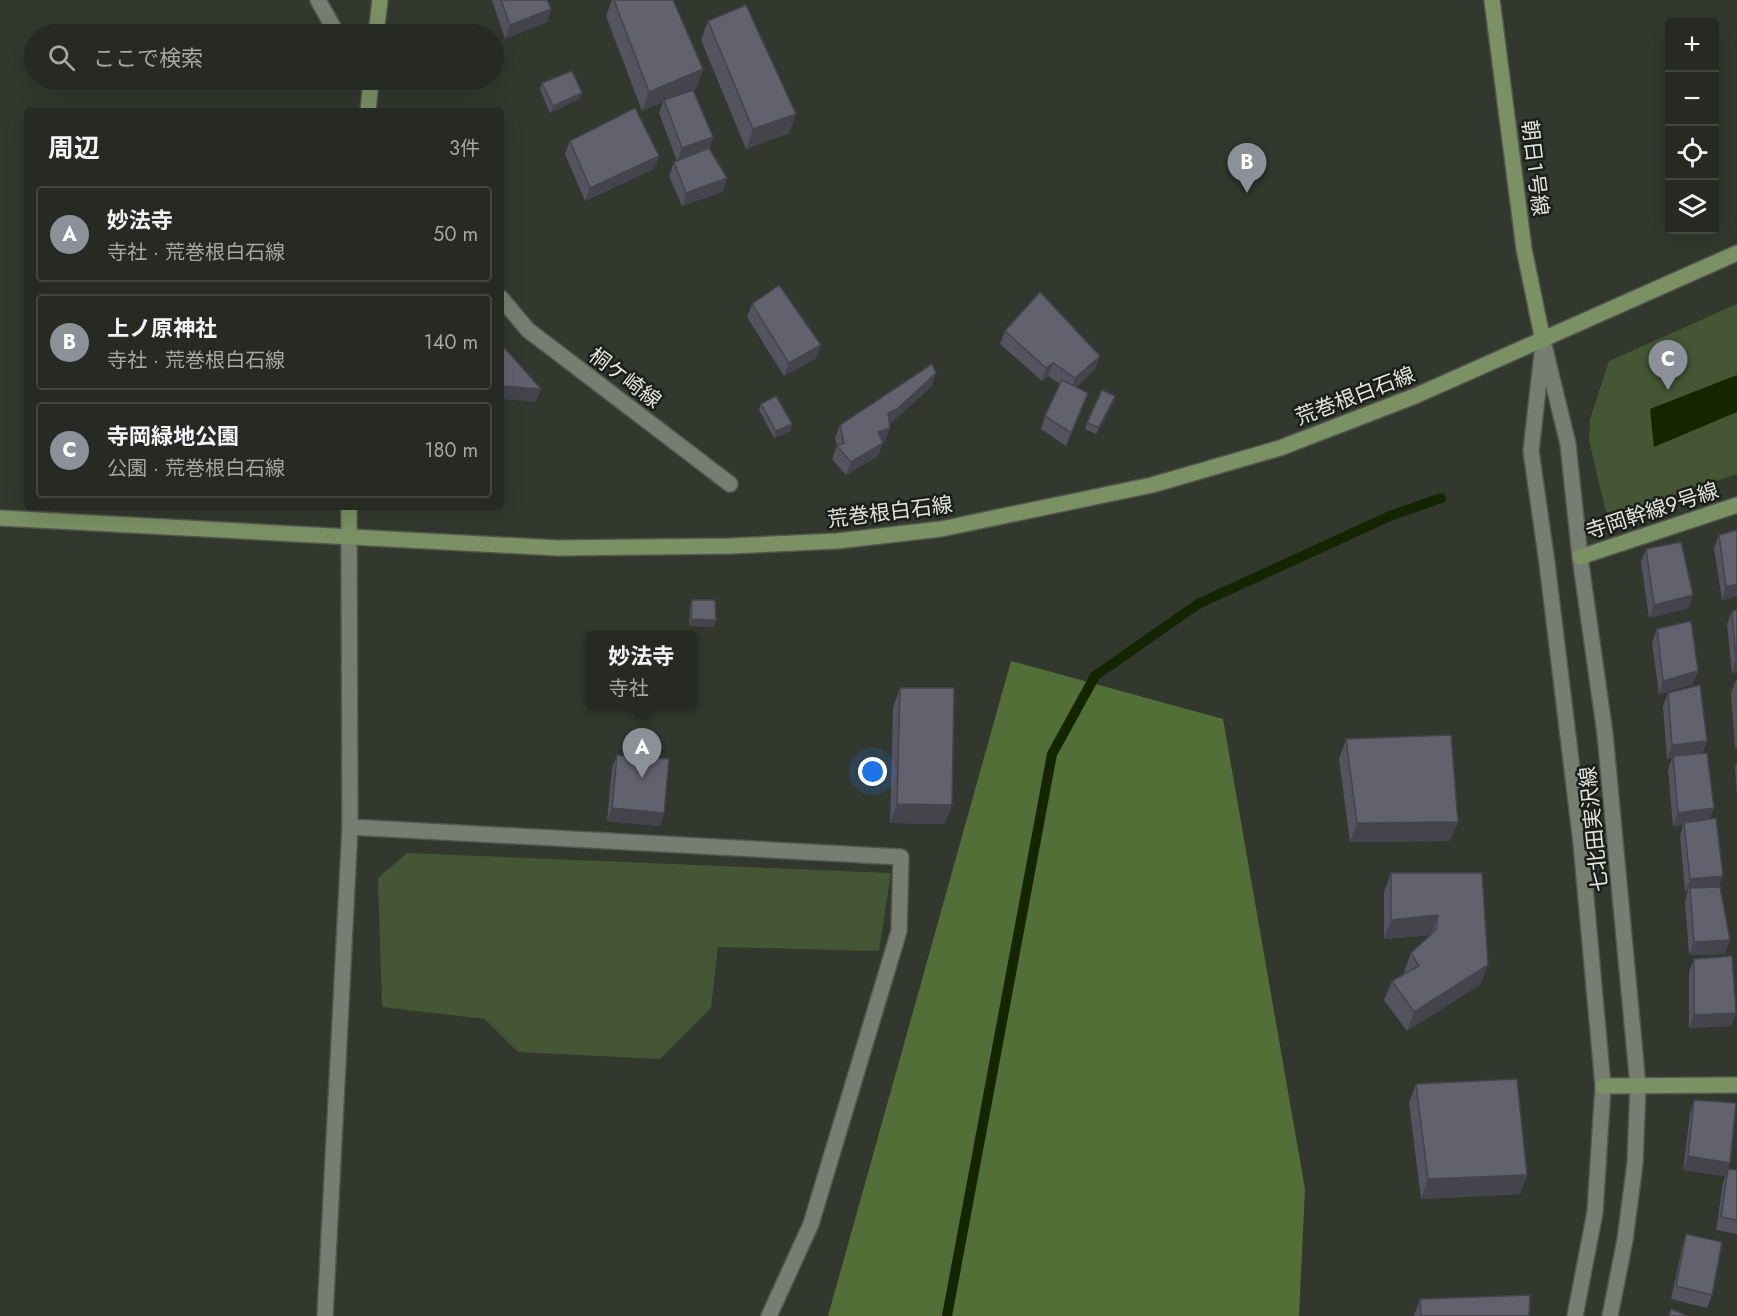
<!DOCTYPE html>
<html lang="ja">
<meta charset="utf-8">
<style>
body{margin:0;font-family:Jost,"Noto Sans JP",sans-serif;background:#2e322a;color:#f1f3f6}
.controls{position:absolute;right:18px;top:18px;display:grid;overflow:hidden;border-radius:6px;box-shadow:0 6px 24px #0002}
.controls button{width:54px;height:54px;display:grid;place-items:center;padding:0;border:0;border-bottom:2px solid #424640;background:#262a22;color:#f1f3f6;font:30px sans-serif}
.you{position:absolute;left:873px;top:772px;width:21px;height:21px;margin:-15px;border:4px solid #fff;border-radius:50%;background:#1a73e8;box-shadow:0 0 0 9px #1a73e833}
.badge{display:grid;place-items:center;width:39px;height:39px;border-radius:50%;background:#8c9099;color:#fff;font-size:20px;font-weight:700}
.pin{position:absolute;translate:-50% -50px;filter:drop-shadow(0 2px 3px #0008)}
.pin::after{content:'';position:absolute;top:32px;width:21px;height:18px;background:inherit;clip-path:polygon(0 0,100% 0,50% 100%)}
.popup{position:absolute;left:586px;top:631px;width:111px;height:78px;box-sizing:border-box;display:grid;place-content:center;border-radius:6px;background:#262a22;filter:drop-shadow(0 2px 4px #0005);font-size:20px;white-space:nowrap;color:#a4a7a5}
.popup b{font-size:22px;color:#f1f3f6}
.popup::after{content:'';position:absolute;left:50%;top:100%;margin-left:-12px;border:12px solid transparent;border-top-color:#262a22}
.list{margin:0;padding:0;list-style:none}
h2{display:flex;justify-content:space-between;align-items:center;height:78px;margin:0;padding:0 24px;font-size:26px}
h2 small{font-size:20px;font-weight:400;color:#a4a7a5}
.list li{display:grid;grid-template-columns:39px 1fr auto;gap:18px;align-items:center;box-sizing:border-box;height:96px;margin:0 12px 12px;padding:0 12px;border:2px solid #424640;border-radius:6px}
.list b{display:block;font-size:22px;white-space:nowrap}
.list p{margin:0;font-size:20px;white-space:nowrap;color:#a4a7a5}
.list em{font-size:20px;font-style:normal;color:#a4a7a5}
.icon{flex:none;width:33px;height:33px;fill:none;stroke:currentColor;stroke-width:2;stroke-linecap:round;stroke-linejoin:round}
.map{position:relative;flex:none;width:1737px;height:1316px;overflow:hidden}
.search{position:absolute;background:#262a22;box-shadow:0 6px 24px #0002;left:24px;top:24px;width:480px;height:66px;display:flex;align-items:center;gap:15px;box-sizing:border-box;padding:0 21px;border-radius:33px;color:#a4a7a5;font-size:22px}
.panel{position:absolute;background:#262a22;box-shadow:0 6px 24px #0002;left:24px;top:108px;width:480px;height:402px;border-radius:6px}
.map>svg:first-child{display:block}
.green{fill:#445634}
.forest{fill:#536f38}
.water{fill:#132600}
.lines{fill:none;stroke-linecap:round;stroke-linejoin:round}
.stream{stroke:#132600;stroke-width:10}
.street-casing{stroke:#52564d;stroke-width:18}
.secondary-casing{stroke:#52564d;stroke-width:18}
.street{stroke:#777e71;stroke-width:15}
.secondary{stroke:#7b9164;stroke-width:15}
.wall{fill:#54535f}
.shaded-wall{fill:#45444d}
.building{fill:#62616e;stroke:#45444d;stroke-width:1.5}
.labels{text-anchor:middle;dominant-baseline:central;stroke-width:5;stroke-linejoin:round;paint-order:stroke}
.street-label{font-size:21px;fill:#e1e4de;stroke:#1c1e19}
</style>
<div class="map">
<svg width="1737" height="1316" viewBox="0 0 1737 1316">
<rect width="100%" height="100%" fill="#32382d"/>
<g class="green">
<polygon points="1737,304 1737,474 1614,515 1606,512 1589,440 1590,419 1609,361"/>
<polygon points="407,853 891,873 879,951 718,947 711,1008 660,1059 518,1052 485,1019 382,1007 378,878"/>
</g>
<polygon class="forest" points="1011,661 1223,719 1305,1189 1299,1316 828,1316"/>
<polygon class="water" points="1737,375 1737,412 1654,447 1650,409"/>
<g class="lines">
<polyline class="stream" points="947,1316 1052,754 1095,676 1198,604 1390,516 1441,498"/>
<defs>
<g id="street">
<polyline points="318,0 337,34"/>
<polyline points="501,298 528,330 730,484"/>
<polyline points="1543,341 1568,444 1580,557 1605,734 1638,1086 1635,1163 1625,1240 1610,1316"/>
<polyline points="1542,354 1531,451 1547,563 1581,843 1603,1086 1595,1212 1575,1316"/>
<polyline points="350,827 901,857 899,931 811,1224 769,1316"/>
<polyline points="325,1316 350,827 349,536"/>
</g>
<g id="secondary">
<polyline points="1492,0 1524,249 1543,341"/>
<polyline points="376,34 380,0"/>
<polyline points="368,111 371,80"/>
<polyline points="0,518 558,548 730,546 837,541 941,529 1152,485 1280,448 1415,396 1737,253"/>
<polyline points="349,536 349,507"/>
<polyline points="1580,557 1737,505"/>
<polyline points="1603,1086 1737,1085"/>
</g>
</defs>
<use href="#street" class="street-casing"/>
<use href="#secondary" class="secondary-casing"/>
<use href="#street" class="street"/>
<use href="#secondary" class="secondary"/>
</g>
<g class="wall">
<polygon points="492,0 547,0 551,9 547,22 505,39"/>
<polygon points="612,0 673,0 703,69 696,89 690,91 713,137 709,148 727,178 722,192 682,206 669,176 674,162 677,161 659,113 663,102 642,111 606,16"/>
<polygon points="708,21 789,133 746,149 701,40"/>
<polygon points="542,83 582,93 579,99 550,113 540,89"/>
<polygon points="570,141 654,169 585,201 565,154"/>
<polygon points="752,304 821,345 816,358 784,376 747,317"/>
<polygon points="1005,331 1100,356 1095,369 1076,387 1088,393 1066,446 1041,429 1045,416 1060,384 1048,376 1042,381 1000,344"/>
<polygon points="932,386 892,422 890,423 890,428 885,441 882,442 878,456 846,475 832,459 837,446 835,438 840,425"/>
<polygon points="1115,396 1113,403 1096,434 1085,429 1087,423"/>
<polygon points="761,404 792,424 790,431 774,438 759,410"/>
<polygon points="1719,535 1737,596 1722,600 1714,548"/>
<polygon points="1646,549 1689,608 1649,618 1641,562"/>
<polygon points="692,600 714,627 689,626 690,607"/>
<polygon points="1737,610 1737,672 1732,673 1727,624 1732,611"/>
<polygon points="1657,629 1693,684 1659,694 1652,642"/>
<polygon points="1736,680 1737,680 1737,748 1735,748 1731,693"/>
<polygon points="900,688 945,824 890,823 893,707"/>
<polygon points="1668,693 1703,753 1725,954 1689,955 1685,901 1688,891 1685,892 1680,836 1683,825 1673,826 1668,770 1672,758 1667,759 1663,706"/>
<polygon points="1346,739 1458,822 1450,841 1350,842 1339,759"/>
<polygon points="617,755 664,813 660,826 607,821 612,768"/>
<polygon points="1737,762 1737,796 1735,768"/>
<polygon points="1391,873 1482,873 1481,984 1407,1031 1384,1000 1392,981 1405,974 1404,972 1411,953 1431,935 1384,939 1384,892"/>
<polygon points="1694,959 1731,1026 1689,1028 1689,972"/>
<polygon points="1416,1084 1527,1175 1520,1194 1421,1199 1409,1103"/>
<polygon points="1694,1100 1730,1163 1725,1176 1683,1170 1690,1114"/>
<polygon points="1728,1169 1737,1170 1737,1234 1716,1230 1723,1183"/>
<polygon points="1686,1234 1712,1295 1707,1308 1671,1299 1682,1248"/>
<polygon points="1420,1299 1529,1316 1414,1316"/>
</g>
<g class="shaded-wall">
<polygon points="551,9 547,22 505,39 510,25"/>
<polygon points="703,69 696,89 665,102 664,100 663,102 642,111 649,92"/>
<polygon points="582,93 579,99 550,113 553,106"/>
<polygon points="796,114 789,133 746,149 753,129"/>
<polygon points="713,137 708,150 677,161 682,148"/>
<polygon points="659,156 654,169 585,201 590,188"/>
<polygon points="727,178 722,192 682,206 686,193"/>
<polygon points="821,345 816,358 784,376 789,363"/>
<polygon points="1100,356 1095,369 1070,392 1075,378"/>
<polygon points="1053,363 1048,376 1042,381 1046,368"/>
<polygon points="936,373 932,386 892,422 883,426 888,413"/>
<polygon points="501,386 541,389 536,402 501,399"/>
<polygon points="1088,393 1083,406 1066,446 1071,433"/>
<polygon points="1115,396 1113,403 1096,434 1099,427"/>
<polygon points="792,424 790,431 774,438 776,431"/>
<polygon points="890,428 885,441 873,445 878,432"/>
<polygon points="883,443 878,456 846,475 851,462"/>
<polygon points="1737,584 1737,596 1722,600 1726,587"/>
<polygon points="1693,595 1689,608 1649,618 1654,605"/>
<polygon points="691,619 716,620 714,627 689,626"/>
<polygon points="1736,659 1737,672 1732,673"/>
<polygon points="1698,671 1693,684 1659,694 1663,681"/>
<polygon points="1707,741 1702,755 1667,759 1672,745"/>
<polygon points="897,804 952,805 945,824 890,823"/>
<polygon points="612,808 664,813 660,826 607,821"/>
<polygon points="1714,808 1709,822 1684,823 1683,825 1673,826 1678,813"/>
<polygon points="1458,822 1450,841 1350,842 1357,823"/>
<polygon points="1723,876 1718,889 1690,888 1688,891 1685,892 1690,879"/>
<polygon points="1438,915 1431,935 1384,939 1391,920"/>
<polygon points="1730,940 1725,954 1689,955 1694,942"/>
<polygon points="1488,965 1481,984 1407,1031 1414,1012"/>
<polygon points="1736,1013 1731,1026 1689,1028 1694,1015"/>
<polygon points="1688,1156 1730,1163 1725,1176 1683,1170"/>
<polygon points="1527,1175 1520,1194 1421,1199 1428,1179"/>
</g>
<g class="building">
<polygon points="501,0 547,0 551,9 510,25"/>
<polygon points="614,0 673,0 703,69 649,92"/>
<polygon points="746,5 796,114 753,129 708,21"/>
<polygon points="572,71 582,93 553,106 542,83"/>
<polygon points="693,90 713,137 682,148 664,100"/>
<polygon points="635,108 659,156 590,188 570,141"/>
<polygon points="709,148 727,178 686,193 674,162"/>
<polygon points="779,285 821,345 789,363 752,304"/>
<polygon points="1040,292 1100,356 1075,378 1053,363 1046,368 1005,331"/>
<polygon points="501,344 541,389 501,386"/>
<polygon points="932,364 936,373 897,409 888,413 890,428 878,432 883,443 851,462 837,446 844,443 840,425"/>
<polygon points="1062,380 1088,393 1071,433 1045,416"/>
<polygon points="1102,390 1115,396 1099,427 1087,423"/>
<polygon points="776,396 792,424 776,431 761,404"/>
<polygon points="1737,530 1737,584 1726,587 1719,535"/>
<polygon points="1681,542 1693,595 1654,605 1646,549"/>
<polygon points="692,600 715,600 716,620 691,619"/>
<polygon points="1737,610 1737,659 1736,659 1732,611"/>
<polygon points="1691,621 1698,671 1663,681 1657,629"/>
<polygon points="1700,685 1707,741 1672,745 1668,693"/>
<polygon points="900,688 954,688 952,805 897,804"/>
<polygon points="1451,735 1458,822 1357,823 1346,739"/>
<polygon points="1707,753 1714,808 1678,813 1673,756"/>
<polygon points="617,755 669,759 664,813 612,808"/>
<polygon points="1716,818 1723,876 1690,879 1684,823"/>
<polygon points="1391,873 1482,873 1488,965 1414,1012 1392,981 1419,966 1411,953 1436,930 1438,915 1391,920"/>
<polygon points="1720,887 1730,940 1694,942 1690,888"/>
<polygon points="1732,956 1736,1013 1694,1015 1694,959"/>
<polygon points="1517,1079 1527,1175 1428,1179 1416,1084"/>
<polygon points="1694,1100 1736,1103 1730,1163 1688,1156"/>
<polygon points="1728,1169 1737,1170 1737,1220 1721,1217"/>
<polygon points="1686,1234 1722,1242 1712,1295 1676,1286"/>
<polygon points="1530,1295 1529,1316 1421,1316 1420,1299"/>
<polygon points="1671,1309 1688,1316 1669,1316"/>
</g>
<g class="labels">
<g class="street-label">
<text transform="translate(1535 168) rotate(83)">朝日１号線</text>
<text transform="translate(625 378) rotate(37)">桐ケ崎線</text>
<text transform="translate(1355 396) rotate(-21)">荒巻根白石線</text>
<text transform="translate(1652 511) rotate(-18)">寺岡幹線９号線</text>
<text transform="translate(890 512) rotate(-7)">荒巻根白石線</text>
<text transform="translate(1594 829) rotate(-96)">七北田実沢線</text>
</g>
</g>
</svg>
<div class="controls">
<button>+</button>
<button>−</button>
<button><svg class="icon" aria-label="locate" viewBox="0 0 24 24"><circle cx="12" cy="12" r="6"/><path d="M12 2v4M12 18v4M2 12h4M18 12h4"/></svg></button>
<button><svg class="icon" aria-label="layers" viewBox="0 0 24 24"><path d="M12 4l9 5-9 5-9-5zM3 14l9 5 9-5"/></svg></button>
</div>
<div class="you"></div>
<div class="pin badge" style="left:642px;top:778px">A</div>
<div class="popup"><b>妙法寺</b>寺社</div>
<div class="pin badge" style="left:1247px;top:193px">B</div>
<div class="pin badge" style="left:1668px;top:390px">C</div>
<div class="search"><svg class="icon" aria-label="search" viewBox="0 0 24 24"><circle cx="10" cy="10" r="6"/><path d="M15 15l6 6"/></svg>ここで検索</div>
<section class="panel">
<h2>周辺<small>3件</small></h2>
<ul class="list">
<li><span class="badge">A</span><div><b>妙法寺</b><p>寺社 · 荒巻根白石線</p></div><em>50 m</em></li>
<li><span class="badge">B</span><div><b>上ノ原神社</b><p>寺社 · 荒巻根白石線</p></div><em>140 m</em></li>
<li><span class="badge">C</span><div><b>寺岡緑地公園</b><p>公園 · 荒巻根白石線</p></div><em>180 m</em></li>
</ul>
</section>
</div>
